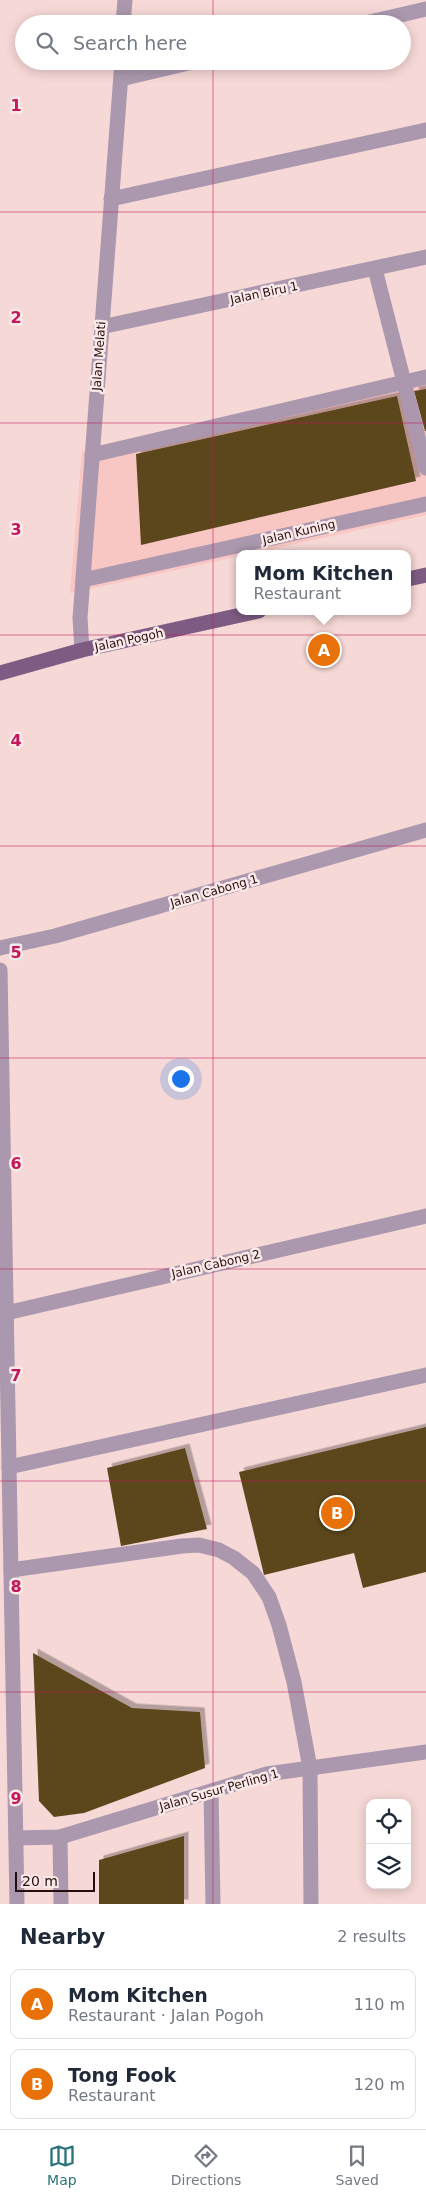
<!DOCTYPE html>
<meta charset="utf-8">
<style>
body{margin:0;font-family:"DejaVu Sans",sans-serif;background:#f2f2f3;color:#1f2937}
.controls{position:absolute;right:15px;bottom:15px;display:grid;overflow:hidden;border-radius:10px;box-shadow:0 2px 12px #0003}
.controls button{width:45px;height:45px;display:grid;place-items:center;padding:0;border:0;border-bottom:1px solid #e0e1e3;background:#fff;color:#1f2937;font:25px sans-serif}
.scale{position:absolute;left:15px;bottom:12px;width:80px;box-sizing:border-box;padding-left:5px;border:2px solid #270e0e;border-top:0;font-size:14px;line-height:18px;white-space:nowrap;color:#270e0e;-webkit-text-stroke:4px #f9e9e8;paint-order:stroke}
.you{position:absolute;left:180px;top:1078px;width:18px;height:18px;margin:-12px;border:4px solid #fff;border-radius:50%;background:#1a73e8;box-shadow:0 0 0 8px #1a73e833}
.badge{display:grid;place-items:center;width:32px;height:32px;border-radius:50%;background:#2b757a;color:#fff;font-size:16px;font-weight:700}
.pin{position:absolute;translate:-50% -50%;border:2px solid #fff;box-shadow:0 1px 5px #0006}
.popup{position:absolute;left:236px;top:550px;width:175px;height:65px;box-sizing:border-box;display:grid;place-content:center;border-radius:10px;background:#fff;filter:drop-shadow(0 1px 4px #0005);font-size:16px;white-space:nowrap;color:#747a83}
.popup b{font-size:19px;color:#1f2937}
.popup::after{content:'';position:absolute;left:50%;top:100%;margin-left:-10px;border:10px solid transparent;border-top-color:#fff}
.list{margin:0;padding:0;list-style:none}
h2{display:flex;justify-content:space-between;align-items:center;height:65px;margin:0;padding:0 20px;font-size:21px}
h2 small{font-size:16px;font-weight:400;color:#747a83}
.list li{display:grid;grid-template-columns:32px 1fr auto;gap:15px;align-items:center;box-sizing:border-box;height:70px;margin:0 10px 10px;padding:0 10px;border:1px solid #e0e1e3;border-radius:10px}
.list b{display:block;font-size:19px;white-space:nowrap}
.list p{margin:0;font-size:16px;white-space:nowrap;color:#747a83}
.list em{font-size:16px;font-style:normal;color:#747a83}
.icon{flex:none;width:28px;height:28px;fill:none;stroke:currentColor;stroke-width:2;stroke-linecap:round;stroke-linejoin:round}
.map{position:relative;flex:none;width:426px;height:1904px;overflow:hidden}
.search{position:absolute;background:#fff;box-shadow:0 2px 12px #0003;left:15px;right:15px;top:15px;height:55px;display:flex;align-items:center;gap:12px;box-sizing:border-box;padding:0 18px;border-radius:28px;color:#747a83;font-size:19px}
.sheet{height:225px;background:#fff}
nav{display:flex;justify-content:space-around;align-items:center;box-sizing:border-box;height:70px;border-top:1px solid #e0e1e3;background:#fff;font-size:14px;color:#747a83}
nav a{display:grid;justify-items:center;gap:2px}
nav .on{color:#2b757a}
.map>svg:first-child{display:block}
.built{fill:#f8c6c3}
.building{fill:#5c471b;filter:url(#shadow)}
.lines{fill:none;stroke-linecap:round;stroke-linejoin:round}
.minor{stroke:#ab98ae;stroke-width:15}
.major{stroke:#7d5b82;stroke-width:15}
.grid{fill:none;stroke:#c2185b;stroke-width:1;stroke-opacity:0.55}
.labels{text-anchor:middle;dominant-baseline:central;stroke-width:5;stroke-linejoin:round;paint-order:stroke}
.street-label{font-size:12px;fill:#270e0e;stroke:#f9e9e8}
.grid-label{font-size:16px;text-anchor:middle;font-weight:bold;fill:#c2185b;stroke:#f9e9e8;stroke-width:5;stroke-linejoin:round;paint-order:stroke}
</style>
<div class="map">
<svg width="426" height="1904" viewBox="0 0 426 1904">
<defs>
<filter id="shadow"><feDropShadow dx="4.5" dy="-4.5" stdDeviation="0" flood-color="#0004"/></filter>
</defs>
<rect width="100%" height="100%" fill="#f6d8d6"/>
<polygon class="built" points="426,370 426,515 249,554 240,554 240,556 70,593 82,451"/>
<g class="building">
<polygon points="426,389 426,431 425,431 414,391"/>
<polygon points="397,396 416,481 141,545 136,454"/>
<polygon points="426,1427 426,1572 363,1588 354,1553 264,1575 239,1472"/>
<polygon points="185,1448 207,1529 121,1546 107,1468"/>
<polygon points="33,1653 132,1708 200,1712 205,1768 84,1813 54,1817 39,1801"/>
<polygon points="184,1836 184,1904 99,1904 99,1860"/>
</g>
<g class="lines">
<g class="minor">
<polyline points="123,24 125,0"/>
<polyline points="361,24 426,9"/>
<polyline points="121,79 197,61"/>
<polyline points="111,199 426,130"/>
<polyline points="375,269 426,468"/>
<polyline points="101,327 426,257"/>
<polyline points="92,455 426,377"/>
<polyline points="83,580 426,504"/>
<polyline points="82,650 80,618 122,61"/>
<polyline points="0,948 55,936 426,830"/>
<polyline points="0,970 17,1904"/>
<polyline points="6,1313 426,1216"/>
<polyline points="9,1467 426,1375"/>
<polyline points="11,1570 182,1546 199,1545 219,1550 234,1558 253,1573 269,1597 279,1625 294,1682 310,1768 311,1904"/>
<polyline points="211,1792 213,1904"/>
<polyline points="60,1837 61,1904"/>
<polyline points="16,1838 60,1837 267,1774 426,1752"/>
</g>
<g class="major">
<polyline points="408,579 426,575"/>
<polyline points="0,673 82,650 259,611"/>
</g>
</g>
<path class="grid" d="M213,0V24M213,61V1904M0,212H426M0,423H426M0,635H426M0,846H426M0,1058H426M0,1269H426M0,1481H426M0,1692H426"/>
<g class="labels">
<g class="street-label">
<text transform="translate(264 293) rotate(-12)">Jalan Biru 1</text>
<text transform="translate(99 356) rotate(-86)">Jalan Melati</text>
<text transform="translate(299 532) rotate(-13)">Jalan Kuning</text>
<text transform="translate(129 640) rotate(-12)">Jalan Pogoh</text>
<text transform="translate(214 891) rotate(-16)">Jalan Cabong 1</text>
<text transform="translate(216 1264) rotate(-13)">Jalan Cabong 2</text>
<text transform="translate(219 1790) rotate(-16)">Jalan Susur Perling 1</text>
</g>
</g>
<g class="grid-label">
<text x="16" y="111">1</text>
<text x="16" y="323">2</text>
<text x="16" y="535">3</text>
<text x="16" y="746">4</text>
<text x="16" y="958">5</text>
<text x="16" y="1169">6</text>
<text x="16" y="1381">7</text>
<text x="16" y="1592">8</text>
<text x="16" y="1804">9</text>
</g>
</svg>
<div class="controls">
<button><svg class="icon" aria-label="locate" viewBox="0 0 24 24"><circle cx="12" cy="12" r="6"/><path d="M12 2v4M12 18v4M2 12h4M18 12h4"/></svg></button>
<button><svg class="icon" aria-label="layers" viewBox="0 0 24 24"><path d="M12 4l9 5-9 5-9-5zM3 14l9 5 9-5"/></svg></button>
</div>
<div class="scale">20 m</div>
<div class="you"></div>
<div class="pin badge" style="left:324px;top:650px;background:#e8710a">A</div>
<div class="popup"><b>Mom Kitchen</b>Restaurant</div>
<div class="pin badge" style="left:337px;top:1513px;background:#e8710a">B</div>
<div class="search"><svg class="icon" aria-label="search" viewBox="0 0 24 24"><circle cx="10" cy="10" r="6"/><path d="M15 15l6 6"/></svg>Search here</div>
</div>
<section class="sheet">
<h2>Nearby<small>2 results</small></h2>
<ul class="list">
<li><span class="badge" style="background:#e8710a">A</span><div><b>Mom Kitchen</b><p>Restaurant · Jalan Pogoh</p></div><em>110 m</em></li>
<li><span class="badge" style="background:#e8710a">B</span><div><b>Tong Fook</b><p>Restaurant</p></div><em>120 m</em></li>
</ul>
</section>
<nav>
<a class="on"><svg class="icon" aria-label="map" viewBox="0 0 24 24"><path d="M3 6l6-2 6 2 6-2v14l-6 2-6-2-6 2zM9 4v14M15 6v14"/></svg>Map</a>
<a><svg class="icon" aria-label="directions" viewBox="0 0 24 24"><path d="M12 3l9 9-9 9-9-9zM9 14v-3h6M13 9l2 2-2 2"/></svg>Directions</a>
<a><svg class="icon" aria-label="saved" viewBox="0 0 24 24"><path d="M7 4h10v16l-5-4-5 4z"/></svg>Saved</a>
</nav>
